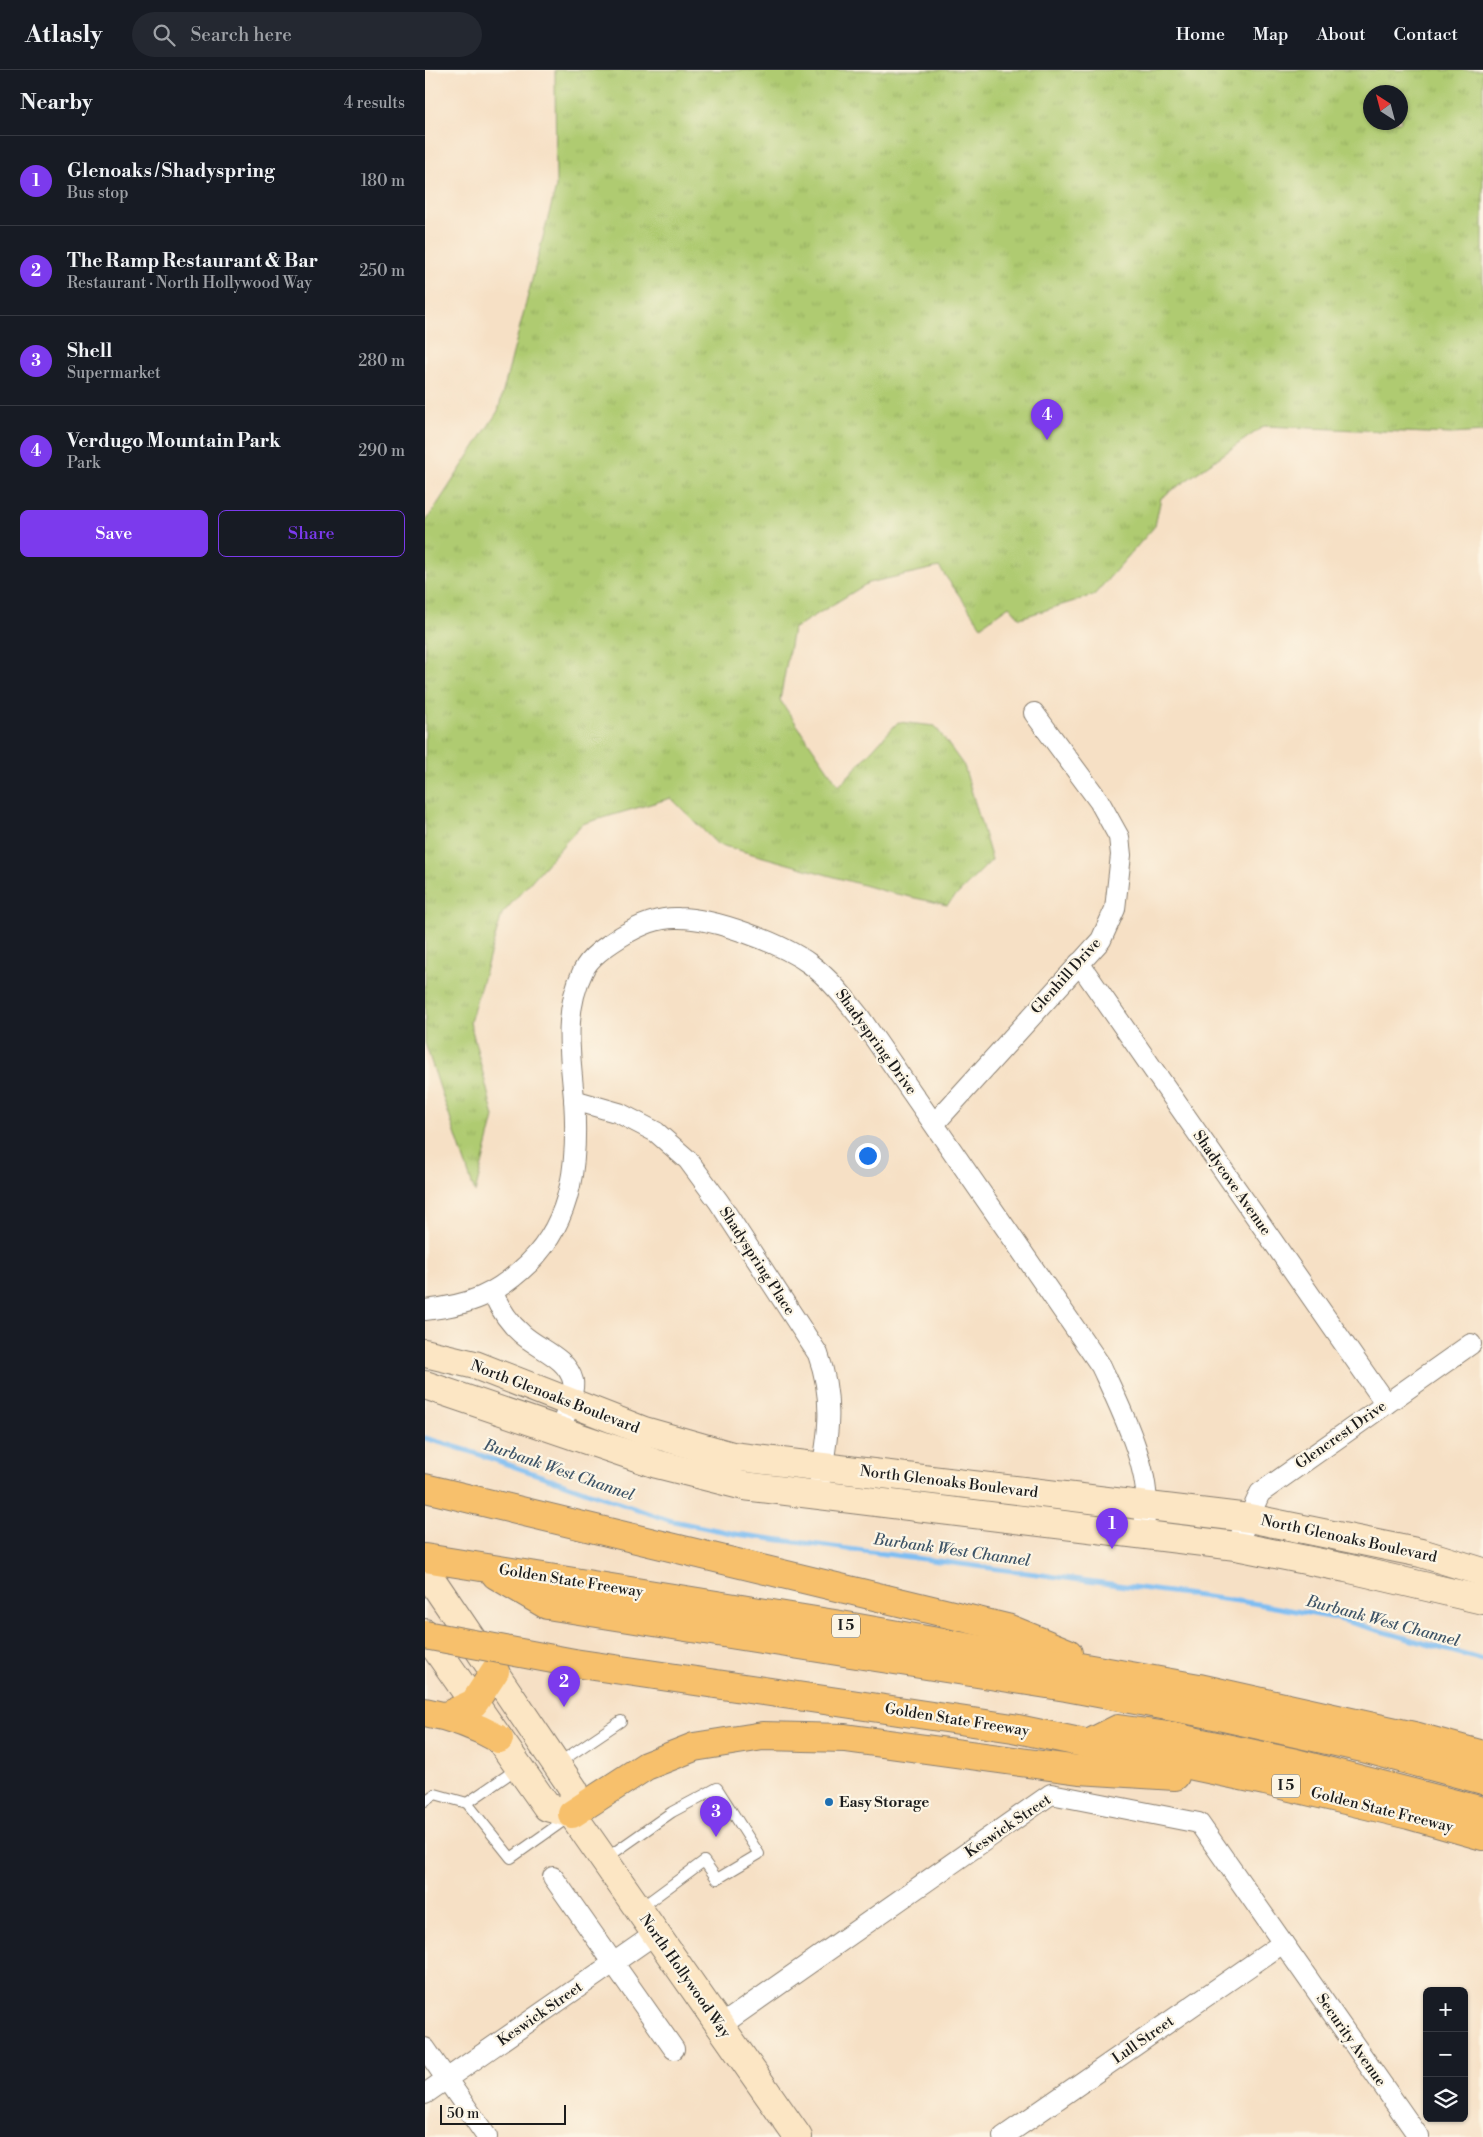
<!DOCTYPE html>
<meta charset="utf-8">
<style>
body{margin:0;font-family:"Libre Bodoni",serif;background:#242831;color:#f1f3f6}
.controls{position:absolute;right:15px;bottom:15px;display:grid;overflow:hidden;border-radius:8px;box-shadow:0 1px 4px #0004}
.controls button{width:45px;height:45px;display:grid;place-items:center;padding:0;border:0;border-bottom:1px solid #363941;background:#171b24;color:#f1f3f6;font:25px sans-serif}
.compass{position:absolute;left:938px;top:15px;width:45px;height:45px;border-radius:50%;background:#171b24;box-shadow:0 1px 4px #0004;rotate:324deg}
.scale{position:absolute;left:15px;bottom:12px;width:126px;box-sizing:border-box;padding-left:5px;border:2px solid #1c1c1c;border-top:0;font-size:14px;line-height:18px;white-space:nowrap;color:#1c1c1c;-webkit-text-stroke:4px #fcf5e5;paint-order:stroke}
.you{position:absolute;left:442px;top:1085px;width:18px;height:18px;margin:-12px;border:4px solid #fff;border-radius:50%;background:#1a73e8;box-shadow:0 0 0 8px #1a73e833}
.badge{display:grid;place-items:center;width:32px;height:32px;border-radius:50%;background:#7c3aed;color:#fff;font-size:16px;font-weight:700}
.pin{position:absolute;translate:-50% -41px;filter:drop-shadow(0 1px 2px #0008)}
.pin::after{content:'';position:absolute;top:26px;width:18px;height:15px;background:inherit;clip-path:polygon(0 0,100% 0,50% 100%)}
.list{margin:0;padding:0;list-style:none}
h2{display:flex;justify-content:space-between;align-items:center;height:65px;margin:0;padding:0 20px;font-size:21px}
h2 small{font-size:16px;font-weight:400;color:#9ea1a6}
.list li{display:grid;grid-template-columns:32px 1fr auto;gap:15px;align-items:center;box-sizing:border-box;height:90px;padding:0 20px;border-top:1px solid #363941}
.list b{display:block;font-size:19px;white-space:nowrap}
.list p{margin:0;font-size:16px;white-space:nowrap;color:#9ea1a6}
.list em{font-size:16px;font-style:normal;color:#9ea1a6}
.actions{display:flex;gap:10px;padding:15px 20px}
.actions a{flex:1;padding:11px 0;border:1px solid #7c3aed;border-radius:8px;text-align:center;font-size:18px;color:#7c3aed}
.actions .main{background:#7c3aed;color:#fff}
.icon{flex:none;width:28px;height:28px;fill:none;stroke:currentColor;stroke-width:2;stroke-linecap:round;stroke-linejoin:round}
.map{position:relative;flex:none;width:1058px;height:2067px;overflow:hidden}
header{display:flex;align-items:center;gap:30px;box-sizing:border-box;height:70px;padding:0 25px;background:#171b24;border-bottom:1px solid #363941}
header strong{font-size:24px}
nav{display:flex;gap:28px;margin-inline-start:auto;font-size:18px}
.search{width:350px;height:45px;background:#242831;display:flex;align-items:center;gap:12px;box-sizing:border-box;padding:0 18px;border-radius:28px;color:#9ea1a6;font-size:19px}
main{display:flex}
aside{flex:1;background:#171b24}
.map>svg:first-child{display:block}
.grass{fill:url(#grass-tufts);stroke:#667446;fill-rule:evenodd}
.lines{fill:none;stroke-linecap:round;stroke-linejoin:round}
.stream{stroke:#7ebdf2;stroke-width:5}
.service-casing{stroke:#897e70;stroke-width:12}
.minor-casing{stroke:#897e70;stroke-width:22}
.secondary-casing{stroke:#897e70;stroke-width:30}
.motorway-casing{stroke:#897e70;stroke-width:30}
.service{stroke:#fff;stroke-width:10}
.minor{stroke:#fff;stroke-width:20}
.secondary{stroke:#fce6c4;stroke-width:28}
.motorway{stroke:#f7c06c;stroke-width:28}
.motorway-bridge-casing{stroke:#897e70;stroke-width:30;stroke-linecap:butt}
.motorway-bridge{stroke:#f7c06c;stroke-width:28}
.poi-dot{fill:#1f6fb2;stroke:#fcf5e5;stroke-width:2}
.labels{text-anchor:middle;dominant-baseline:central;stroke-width:4.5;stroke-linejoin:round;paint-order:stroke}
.shield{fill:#fcf5e5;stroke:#5f5d58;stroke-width:1}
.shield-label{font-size:14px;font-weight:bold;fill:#1c1c1c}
.street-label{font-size:15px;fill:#1c1c1c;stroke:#fcf5e5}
.poi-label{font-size:15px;font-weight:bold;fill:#1c1c1c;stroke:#fcf5e5;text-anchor:start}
.water-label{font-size:16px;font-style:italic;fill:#3e5467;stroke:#fcf5e5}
</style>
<header>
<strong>Atlasly</strong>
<div class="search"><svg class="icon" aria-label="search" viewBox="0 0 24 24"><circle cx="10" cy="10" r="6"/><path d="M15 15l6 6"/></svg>Search here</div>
<nav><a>Home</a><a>Map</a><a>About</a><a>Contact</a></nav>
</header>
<main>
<aside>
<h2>Nearby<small>4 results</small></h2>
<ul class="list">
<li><span class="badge">1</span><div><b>Glenoaks / Shadyspring</b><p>Bus stop</p></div><em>180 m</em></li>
<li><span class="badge">2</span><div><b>The Ramp Restaurant &amp; Bar</b><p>Restaurant · North Hollywood Way</p></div><em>250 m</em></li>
<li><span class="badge">3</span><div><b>Shell</b><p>Supermarket</p></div><em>280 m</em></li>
<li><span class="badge">4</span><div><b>Verdugo Mountain Park</b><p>Park</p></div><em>290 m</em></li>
</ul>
<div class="actions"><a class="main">Save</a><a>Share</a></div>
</aside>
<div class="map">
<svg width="1058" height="2067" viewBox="0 0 1058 2067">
<defs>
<pattern id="grass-tufts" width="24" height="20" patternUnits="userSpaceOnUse" patternTransform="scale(1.25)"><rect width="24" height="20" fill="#afcb71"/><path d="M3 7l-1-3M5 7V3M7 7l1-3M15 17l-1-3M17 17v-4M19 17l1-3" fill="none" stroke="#96ae61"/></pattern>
</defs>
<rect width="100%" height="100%" fill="#fcf5e5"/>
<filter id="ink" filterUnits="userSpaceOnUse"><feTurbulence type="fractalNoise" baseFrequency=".02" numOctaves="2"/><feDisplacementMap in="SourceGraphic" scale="10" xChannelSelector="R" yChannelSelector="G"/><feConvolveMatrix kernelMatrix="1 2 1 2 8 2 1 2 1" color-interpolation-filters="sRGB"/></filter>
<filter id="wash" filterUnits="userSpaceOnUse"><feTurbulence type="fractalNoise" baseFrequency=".0096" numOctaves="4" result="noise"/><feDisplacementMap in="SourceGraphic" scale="20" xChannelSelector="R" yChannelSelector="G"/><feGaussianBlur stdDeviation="1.12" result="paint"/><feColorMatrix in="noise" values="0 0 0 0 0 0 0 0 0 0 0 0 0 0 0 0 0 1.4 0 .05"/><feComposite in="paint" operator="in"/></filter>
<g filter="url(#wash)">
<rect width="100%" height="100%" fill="#f6e0c5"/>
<path class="grass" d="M130,0H1058V362L1026,364L839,356L736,428L730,456L669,525L595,548L584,536L556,556L514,497L443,513L368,559L355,630L414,716L473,652L510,656L539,696L567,790L522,835L463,822L292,774L246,728L157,754L77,844L45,952L69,1047L50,1123L0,973V453L73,341L131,117ZM946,22H976V52H946Z"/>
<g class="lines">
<polyline class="stream" points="0,1368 44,1381 243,1450 311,1464 827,1533 910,1548 1058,1590"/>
</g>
</g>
<g filter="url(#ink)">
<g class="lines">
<defs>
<g id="service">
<polyline points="132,1694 196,1651"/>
<polyline points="0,1731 10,1724 42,1733 86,1788 144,1747"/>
<polyline points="42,1733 93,1698"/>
<polyline points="180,1789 247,1742 292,1718 334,1784 292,1809 279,1791 214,1839"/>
</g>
<g id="minor">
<polyline points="654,893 961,1334"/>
<path d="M149,1030L194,1043L231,1062L263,1090L294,1132L393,1284C409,1328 404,1365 395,1410"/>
<polyline points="510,1053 676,870 690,839 696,785 694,767 674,731 609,643"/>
<path d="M68,1223C75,1239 84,1253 97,1264C113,1279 142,1287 148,1311C150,1323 139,1348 135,1360"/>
<path d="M0,1240C45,1235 71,1225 104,1193C149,1148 153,1088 149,1028C145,985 138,941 158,901C165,886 183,875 197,866C213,856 234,847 254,848C289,848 356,873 385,894C404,908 419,927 434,946L676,1296C694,1335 730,1406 720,1449"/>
<polyline points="811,1476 835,1423 1046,1274"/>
<polyline points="128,1807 249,1979"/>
<polyline points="295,1956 626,1724 774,1753 994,2067"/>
<polyline points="0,1978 62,2067"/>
<polyline points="0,2024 230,1864"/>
<polyline points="578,2067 858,1873"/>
</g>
<g id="secondary">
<polyline points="0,1283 50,1295 219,1361 307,1386 824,1448 996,1483 1058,1502"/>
<polyline points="0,1315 232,1394 319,1416 811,1476 921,1498 1058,1530"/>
<polyline points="0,1500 149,1720 147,1744 373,2067"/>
<polyline points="0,1563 122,1737 147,1744"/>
</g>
<g id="motorway">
<polyline points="0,1418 582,1558 643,1583"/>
<polyline points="0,1488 422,1556 774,1618 993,1667 1058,1685"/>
<polyline points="71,1505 122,1535 641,1617 785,1644 938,1678 1058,1710"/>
<polyline points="149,1593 588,1658 840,1711 984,1745 1058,1766"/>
<path d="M0,1642C27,1647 51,1656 74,1669"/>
<polyline points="21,1646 49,1633 70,1601"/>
<polyline points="663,1674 693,1659 744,1666 871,1693 1058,1741"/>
<polyline points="147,1744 221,1696 269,1677 338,1666 420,1668 654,1700 750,1706"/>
</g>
</defs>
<use href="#service" class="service-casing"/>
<use href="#minor" class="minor-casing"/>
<use href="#secondary" class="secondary-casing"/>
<use href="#motorway" class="motorway-casing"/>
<use href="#service" class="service"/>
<use href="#minor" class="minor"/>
<use href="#secondary" class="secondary"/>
<use href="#motorway" class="motorway"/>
<defs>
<polyline id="motorway-bridge" points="0,1565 149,1593"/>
</defs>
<use href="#motorway-bridge" class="motorway-bridge-casing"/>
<use href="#motorway-bridge" class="motorway-bridge"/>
</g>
</g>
<circle class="poi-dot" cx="404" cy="1732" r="5"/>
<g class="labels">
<g class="shield">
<rect x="407" y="1544.5" width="28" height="23" rx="4"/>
<rect x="847" y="1704.5" width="28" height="23" rx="4"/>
</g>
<g class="shield-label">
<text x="421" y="1556">I 5</text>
<text x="861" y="1716">I 5</text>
</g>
<g class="street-label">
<text transform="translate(641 906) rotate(-48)">Glenhill Drive</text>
<text transform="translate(451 972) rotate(54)">Shadyspring Drive</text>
<text transform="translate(807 1113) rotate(55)">Shadycove Avenue</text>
<text transform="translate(332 1191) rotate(57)">Shadyspring Place</text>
<text transform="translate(130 1327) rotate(21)">North Glenoaks Boulevard</text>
<text transform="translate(916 1365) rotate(-35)">Glencrest Drive</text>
<text transform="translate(524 1412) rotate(7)">North Glenoaks Boulevard</text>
<text transform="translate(924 1469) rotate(12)">North Glenoaks Boulevard</text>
<text transform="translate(146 1511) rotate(9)">Golden State Freeway</text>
<text transform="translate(532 1650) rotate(9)">Golden State Freeway</text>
<text transform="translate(957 1740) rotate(14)">Golden State Freeway</text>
<text transform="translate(583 1756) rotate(-34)">Keswick Street</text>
<text transform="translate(260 1906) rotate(55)">North Hollywood Way</text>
<text transform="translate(115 1944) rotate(-35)">Keswick Street</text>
<text transform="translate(718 1970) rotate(-35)">Lull Street</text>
<text transform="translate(926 1970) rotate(55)">Security Avenue</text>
</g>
<g class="poi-label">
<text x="414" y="1732">Easy Storage</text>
</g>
<g class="water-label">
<text transform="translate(134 1400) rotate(19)">Burbank West Channel</text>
<text transform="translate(527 1480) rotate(8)">Burbank West Channel</text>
<text transform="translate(958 1551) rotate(15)">Burbank West Channel</text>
</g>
</g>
</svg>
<div class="controls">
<button>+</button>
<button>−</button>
<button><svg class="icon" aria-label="layers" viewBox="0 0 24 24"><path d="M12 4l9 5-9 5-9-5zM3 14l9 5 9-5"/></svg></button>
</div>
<svg class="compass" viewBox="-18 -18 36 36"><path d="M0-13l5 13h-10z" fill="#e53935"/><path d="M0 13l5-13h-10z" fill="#9ea1a6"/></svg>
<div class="scale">50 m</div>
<div class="you"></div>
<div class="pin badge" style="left:687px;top:1479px">1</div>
<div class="pin badge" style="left:139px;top:1637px">2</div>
<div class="pin badge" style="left:291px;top:1767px">3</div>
<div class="pin badge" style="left:622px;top:370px">4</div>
</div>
</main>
